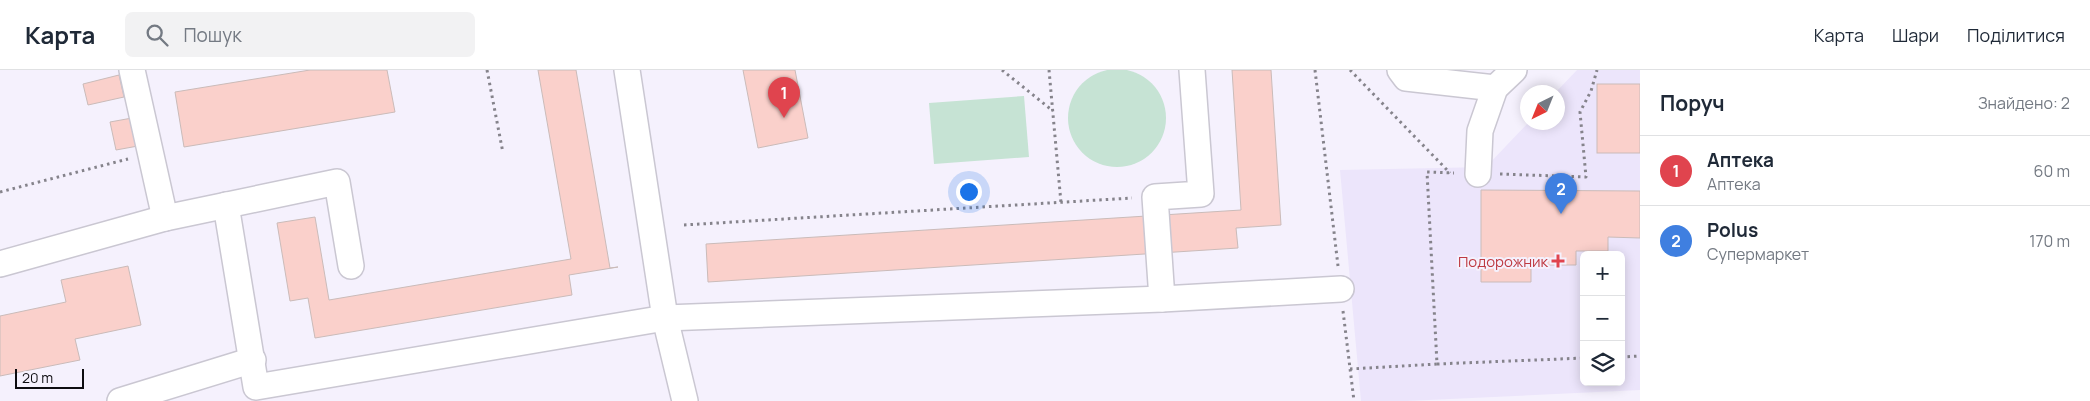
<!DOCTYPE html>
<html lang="uk">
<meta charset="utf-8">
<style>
body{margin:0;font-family:Manrope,sans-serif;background:#f2f2f3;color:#1f2937}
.controls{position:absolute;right:15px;bottom:15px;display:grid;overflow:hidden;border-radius:8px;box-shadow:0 2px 12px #0003}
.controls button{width:45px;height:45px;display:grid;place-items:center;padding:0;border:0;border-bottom:1px solid #e0e1e3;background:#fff;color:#1f2937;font:25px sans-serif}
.compass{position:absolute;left:1520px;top:15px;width:45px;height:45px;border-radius:50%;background:#fff;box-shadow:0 2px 12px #0003;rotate:223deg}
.scale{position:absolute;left:15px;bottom:12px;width:69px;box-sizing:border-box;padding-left:5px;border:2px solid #0d0c10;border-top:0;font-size:14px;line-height:18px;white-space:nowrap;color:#0d0c10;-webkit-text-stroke:4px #f5f1fd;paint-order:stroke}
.you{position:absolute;left:968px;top:121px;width:18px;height:18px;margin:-12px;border:4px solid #fff;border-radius:50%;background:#1a73e8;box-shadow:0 0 0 8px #1a73e833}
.badge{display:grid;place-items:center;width:32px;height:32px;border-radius:50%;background:#b45309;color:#fff;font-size:16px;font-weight:700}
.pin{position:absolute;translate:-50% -41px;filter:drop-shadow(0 1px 2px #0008)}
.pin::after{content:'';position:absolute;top:26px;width:18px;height:15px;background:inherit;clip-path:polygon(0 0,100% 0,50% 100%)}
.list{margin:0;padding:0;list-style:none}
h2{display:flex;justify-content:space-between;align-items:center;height:65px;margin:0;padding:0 20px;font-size:21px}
h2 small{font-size:16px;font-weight:400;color:#747a83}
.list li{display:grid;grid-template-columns:32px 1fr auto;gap:15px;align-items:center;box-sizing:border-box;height:70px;padding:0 20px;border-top:1px solid #e0e1e3}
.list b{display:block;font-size:19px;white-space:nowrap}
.list p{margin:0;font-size:16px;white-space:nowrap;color:#747a83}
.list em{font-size:16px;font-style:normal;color:#747a83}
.icon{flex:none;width:28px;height:28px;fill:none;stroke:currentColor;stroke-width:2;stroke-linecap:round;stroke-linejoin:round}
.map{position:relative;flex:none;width:1640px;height:331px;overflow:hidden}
header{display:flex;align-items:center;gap:30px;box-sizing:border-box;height:70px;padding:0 25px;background:#fff;border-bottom:1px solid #e0e1e3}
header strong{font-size:24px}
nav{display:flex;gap:28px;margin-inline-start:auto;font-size:18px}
.search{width:350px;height:45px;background:#f2f2f3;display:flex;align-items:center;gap:12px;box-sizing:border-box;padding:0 18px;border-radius:8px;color:#747a83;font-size:19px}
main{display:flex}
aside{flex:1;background:#fff}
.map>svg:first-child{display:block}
.commercial{fill:#ece5fb;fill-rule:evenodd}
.green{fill:#c6e3d4}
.building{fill:#fad0cb;stroke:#cabbb9}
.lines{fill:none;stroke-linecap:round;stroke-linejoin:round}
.minor-casing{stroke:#cac7d2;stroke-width:28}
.path{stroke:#85838b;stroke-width:3;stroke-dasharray:2.5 4;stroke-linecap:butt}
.minor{stroke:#fff;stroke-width:25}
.health-dot{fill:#e0444e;stroke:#f5f1fd;stroke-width:2}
.labels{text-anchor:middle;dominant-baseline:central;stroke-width:4;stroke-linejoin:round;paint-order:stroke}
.health-label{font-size:15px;fill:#be3a42;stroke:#f5f1fd;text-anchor:end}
</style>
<header>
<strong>Карта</strong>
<div class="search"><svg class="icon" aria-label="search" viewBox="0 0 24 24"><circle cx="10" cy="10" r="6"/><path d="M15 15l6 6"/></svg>Пошук</div>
<nav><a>Карта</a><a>Шари</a><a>Поділитися</a></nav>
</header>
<main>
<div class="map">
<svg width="1640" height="331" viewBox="0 0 1640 331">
<rect width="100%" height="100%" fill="#f5f1fd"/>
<path class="commercial" d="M1577,0H1640V320L1407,331H1361L1340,100L1486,97L1528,53L1558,52V22H1556ZM1584,185H1621V312H1584Z"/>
<g class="green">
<circle cx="1117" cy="48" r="49"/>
<polygon points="1024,26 1029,87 934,94 929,33"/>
</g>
<g class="building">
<polygon points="310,0 387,0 395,42 184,77 175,22"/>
<polygon points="538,0 576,0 610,198 618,197 569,205 572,225 315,268 308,228 290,231 277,153 315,147 329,230 571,189"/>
<polygon points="743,0 795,0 808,68 758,78"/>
<polygon points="1232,0 1271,0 1281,155 1236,158 1238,178 708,212 706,174 1241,140"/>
<polygon points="119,5 124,27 88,35 83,14"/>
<rect x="1597" y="14" width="43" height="69"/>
<polygon points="132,48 138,76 116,80 110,52"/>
<polygon points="1481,120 1640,121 1640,168 1608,167 1608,181 1576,181 1576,195 1531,195 1531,212 1481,212"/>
<polygon points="128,196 141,255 75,269 80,290 0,306 0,246 66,232 61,210"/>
</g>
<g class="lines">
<defs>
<g id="minor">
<polyline points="132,0 165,148"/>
<polyline points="627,0 665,248 685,331"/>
<polyline points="1400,0 1406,8 1495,18"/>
<polyline points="1478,104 1480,61 1495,18 1514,0"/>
<polyline points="226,135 256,317 665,248 1162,229 1341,219"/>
<polyline points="0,194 165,148 337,112 351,196"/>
<polyline points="1162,229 1155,127 1201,124 1192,0"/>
<polyline points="120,331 253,290"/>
</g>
</defs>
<use href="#minor" class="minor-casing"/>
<g class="path">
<polyline points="487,0 503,83"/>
<polyline points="1002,0 1053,41"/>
<polyline points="1049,0 1061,133"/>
<polyline points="1315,0 1338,196"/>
<polyline points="1350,0 1450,103"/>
<polyline points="1500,104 1586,107 1580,42 1591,21 1597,0"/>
<polyline points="0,122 128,89"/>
<polyline points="684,155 1132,128"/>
<polyline points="1343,241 1354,331"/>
<polyline points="1621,287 1640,286"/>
<polyline points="1437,294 1584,288"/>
<polyline points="1350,299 1437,294 1427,102 1454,103"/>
</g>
<use href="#minor" class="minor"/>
</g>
<path class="health-dot" d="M1555.5 183.5h5v5h5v5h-5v5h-5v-5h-5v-5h5z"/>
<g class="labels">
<g class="health-label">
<text x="1548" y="191">Подорожник</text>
</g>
</g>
</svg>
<div class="controls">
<button>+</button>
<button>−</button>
<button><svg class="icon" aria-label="layers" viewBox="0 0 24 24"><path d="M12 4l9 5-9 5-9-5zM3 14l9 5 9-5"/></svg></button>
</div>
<svg class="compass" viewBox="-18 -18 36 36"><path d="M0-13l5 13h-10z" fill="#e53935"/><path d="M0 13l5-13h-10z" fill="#747a83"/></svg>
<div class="scale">20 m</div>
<div class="you"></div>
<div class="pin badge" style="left:784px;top:48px;background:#e0444e">1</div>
<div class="pin badge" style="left:1561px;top:144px;background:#3f7fe0">2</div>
</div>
<aside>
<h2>Поруч<small>Знайдено: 2</small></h2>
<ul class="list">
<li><span class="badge" style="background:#e0444e">1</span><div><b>Аптека</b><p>Аптека</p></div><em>60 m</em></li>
<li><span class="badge" style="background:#3f7fe0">2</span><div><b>Polus</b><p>Супермаркет</p></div><em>170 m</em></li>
</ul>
</aside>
</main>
